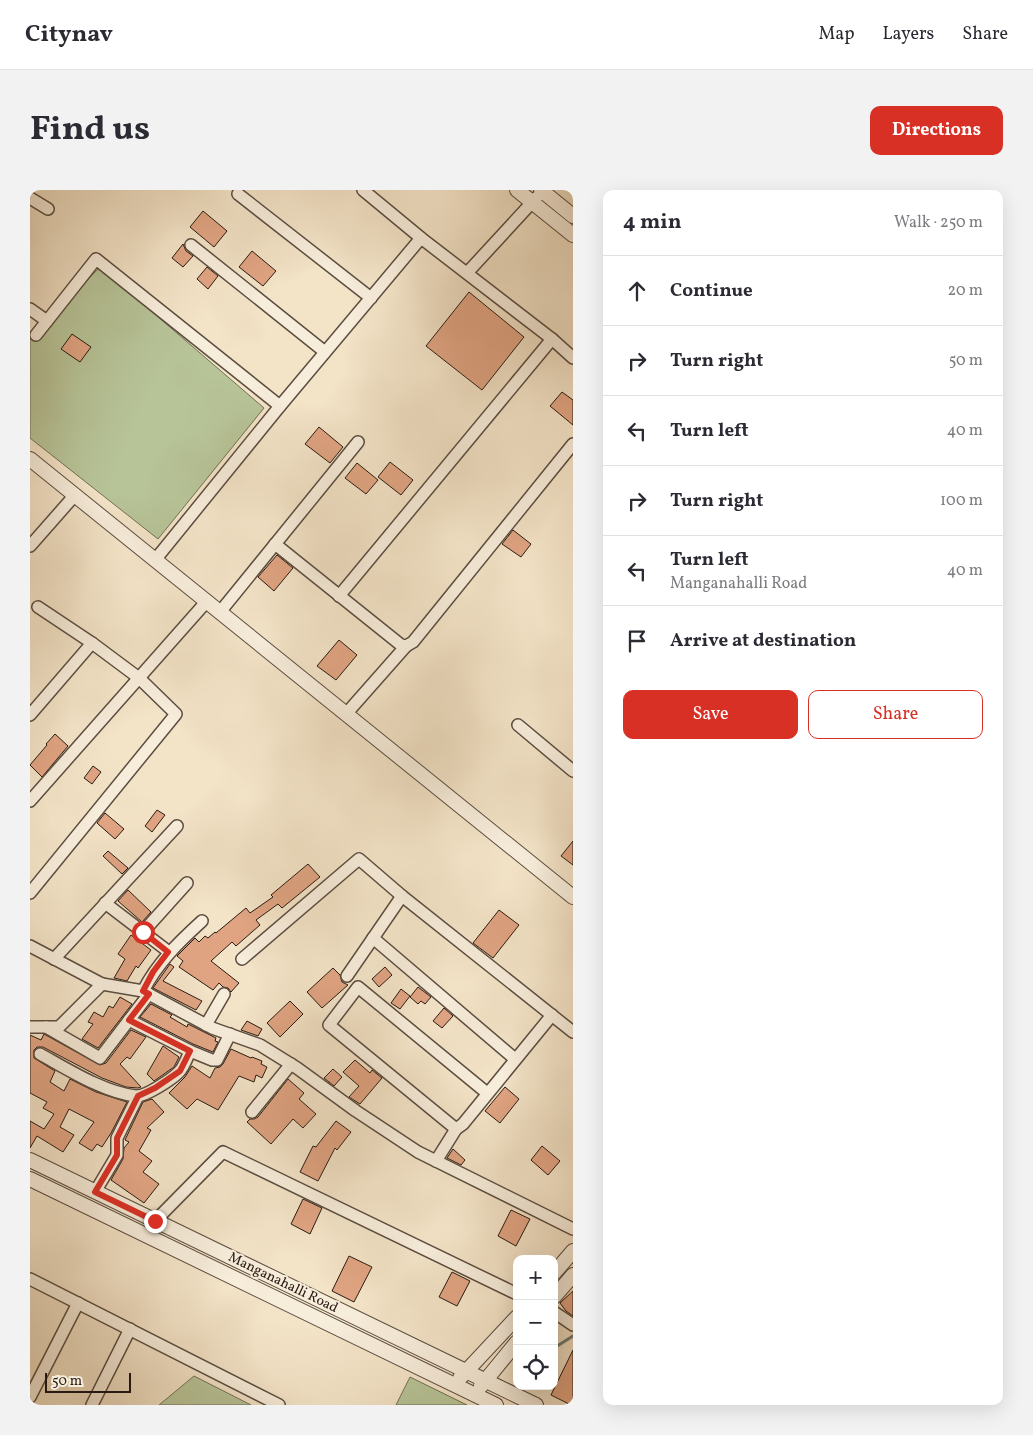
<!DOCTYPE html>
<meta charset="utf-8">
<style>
body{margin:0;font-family:Vollkorn,serif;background:#f2f2f3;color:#2b2b33}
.controls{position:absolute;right:15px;bottom:15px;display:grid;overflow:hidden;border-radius:10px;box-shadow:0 5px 20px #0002}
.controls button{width:45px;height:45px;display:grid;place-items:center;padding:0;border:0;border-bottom:1px solid #e1e1e2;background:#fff;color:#2b2b33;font:25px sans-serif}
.scale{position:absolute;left:15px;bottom:12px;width:86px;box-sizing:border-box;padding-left:5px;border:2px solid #291b13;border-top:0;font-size:14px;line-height:18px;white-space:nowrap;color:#291b13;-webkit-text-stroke:4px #f7eddb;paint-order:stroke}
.stop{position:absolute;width:15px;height:15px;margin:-11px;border:4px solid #d93025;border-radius:50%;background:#fff}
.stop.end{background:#d93025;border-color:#fff;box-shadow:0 1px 5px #0008}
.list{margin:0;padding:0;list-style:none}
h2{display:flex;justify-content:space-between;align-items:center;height:65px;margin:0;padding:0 20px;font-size:21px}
h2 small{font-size:16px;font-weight:400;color:#7c7c81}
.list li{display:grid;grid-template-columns:32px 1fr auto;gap:15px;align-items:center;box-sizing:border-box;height:70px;padding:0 20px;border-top:1px solid #e1e1e2}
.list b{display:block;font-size:19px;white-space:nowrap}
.list p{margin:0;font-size:16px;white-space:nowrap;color:#7c7c81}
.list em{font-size:16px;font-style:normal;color:#7c7c81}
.actions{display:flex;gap:10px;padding:15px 20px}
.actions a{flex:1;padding:11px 0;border:1px solid #d93025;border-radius:10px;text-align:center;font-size:18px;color:#d93025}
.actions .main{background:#d93025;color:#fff}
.icon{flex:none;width:28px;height:28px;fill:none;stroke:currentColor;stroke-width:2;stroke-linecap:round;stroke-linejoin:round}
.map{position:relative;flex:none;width:543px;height:1215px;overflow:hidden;border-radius:10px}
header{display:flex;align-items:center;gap:30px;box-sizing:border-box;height:70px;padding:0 25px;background:#fff;border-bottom:1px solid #e1e1e2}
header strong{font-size:24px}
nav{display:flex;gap:28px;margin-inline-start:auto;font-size:18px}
.intro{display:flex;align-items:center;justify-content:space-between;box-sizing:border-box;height:120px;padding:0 30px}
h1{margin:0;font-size:35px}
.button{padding:12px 22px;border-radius:10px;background:#d93025;color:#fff;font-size:18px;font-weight:700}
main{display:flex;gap:30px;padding:0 30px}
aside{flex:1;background:#fff;border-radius:10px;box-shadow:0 5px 20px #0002}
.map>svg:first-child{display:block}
.green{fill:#b7c498;stroke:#707056}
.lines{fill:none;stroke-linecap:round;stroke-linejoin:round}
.stream{stroke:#6d7d72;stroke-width:3}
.building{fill:#e0a482;stroke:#291b13}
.minor-casing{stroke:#5c4d40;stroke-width:14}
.tertiary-casing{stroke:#5c4d40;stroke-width:16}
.minor{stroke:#f7eddb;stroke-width:11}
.tertiary{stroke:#f7eddb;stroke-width:14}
.route{stroke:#d93025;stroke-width:6}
.labels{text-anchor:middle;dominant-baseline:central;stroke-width:4;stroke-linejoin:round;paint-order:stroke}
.street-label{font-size:14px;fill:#291b13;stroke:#f7eddb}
</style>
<header>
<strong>Citynav</strong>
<nav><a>Map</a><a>Layers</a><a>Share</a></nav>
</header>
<div class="intro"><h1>Find us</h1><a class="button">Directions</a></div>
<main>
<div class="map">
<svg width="543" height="1215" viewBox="0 0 543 1215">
<rect width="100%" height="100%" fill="#f3e3c7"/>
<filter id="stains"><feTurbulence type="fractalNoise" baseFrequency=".004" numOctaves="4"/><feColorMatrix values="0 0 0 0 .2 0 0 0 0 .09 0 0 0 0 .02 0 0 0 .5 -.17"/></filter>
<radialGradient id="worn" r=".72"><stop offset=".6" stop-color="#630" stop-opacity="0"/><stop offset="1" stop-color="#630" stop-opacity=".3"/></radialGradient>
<g class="green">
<polygon points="70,77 234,218 128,349 0,248 0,149"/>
<polygon points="164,1186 221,1215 129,1215"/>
<polygon points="380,1187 437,1215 366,1215"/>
</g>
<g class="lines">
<polyline class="stream" points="524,1158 543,1146"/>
</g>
<g class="building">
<polygon points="173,21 197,41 184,57 160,37"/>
<polygon points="153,54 156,61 163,66 153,77 142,68"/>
<polygon points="222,61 246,81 233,96 209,77"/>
<polygon points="177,77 188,86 178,99 167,89"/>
<polygon points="439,102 494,147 452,200 396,156"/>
<polygon points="42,144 61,157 50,172 31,159"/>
<polygon points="532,202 543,210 543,235 520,216"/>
<polygon points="289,237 313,257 300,273 275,254"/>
<polygon points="360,272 383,290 371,305 348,287"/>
<polygon points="327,273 348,290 336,304 315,288"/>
<polygon points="483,340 501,354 491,367 472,354"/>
<polygon points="247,365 263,378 244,401 228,387"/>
<polygon points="309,450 327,465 306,490 287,476"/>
<polygon points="25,544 38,556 12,587 0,575 17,555 16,554"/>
<polygon points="63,576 71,582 62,594 54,588"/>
<polygon points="127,620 135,625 122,642 115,636"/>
<polygon points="75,623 94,639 85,649 67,633"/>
<polygon points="543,651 543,675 531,666"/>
<polygon points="78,661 98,678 92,684 73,666"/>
<polygon points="278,674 290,687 252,718 248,714 226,730 230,735 206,756 202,752 181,771 209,793 201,802 198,798 193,797 189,793 183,800 149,777 153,771 147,766 165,748 169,752 175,746 178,748 185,742 186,743 216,718 220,723 243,707 241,705"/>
<polygon points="98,700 121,722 112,732 88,711"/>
<polygon points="469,720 489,735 463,768 443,753"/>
<polygon points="101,745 121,760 108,778 106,776 97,791 84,788 95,769 88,764"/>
<polygon points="140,774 144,777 133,791 172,811 166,820 123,798"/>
<polygon points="355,777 362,785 349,797 342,789"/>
<polygon points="303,778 310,785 312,792 318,795 292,818 277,802"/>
<polygon points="388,797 401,807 395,814 391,811 388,814 380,807"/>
<polygon points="371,799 380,806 370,819 361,813"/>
<polygon points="90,807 102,814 68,858 52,849 63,834 58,832 64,822 73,827 79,816 83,818"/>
<polygon points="260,811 273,824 250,847 237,833"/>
<polygon points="121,814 142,825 140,827 157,837 158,834 186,848 185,851 188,852 183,862 163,854 110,827"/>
<polygon points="414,818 423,826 412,838 403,831"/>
<polygon points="217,831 232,839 228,846 211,840"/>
<polygon points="101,840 116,847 100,869 97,867 90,874 111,897 108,898 96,897 72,888 13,857 7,857 4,860 4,868 25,881 20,892 34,901 40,889 66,902 97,912 81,943 72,957 67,954 62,961 49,953 64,932 39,919 30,937 44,945 33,962 7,946 0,958 0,931 14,939 24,924 13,918 17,912 0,903 0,845 11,850 14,844 70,875 76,873"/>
<polygon points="133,856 149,867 144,877 124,891 117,884"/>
<polygon points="201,859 221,868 222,867 232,871 231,874 237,877 232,888 226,885 224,892 209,886 188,920 167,909 157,919 139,903 155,887 162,876 180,888 185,878 190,877 193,874"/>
<polygon points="325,870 340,883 342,880 352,888 330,914 319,907 329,896 313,882"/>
<polygon points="303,879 312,887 304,896 294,888"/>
<polygon points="258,889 274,903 269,909 286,924 273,938 263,929 241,954 217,932 220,929 224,929 228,927"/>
<polygon points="475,897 489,909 470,933 455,921"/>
<polygon points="122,909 134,922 117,938 121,940 109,961 122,971 113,982 129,994 114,1013 81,990 93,969 94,958 99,952 95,950 113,912"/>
<polygon points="306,931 321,942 307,960 305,958 288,991 270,982 283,956 286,957"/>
<polygon points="512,956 530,971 518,985 501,970"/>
<polygon points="423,959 435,970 431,975 417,968"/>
<polygon points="273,1009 292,1018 280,1044 261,1034"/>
<polygon points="481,1020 500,1029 486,1056 468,1046"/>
<polygon points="319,1066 342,1077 324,1112 302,1101"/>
<polygon points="422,1082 440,1091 427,1116 409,1107"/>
<polygon points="543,1101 543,1126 536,1121 530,1113"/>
<polygon points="543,1160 543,1215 541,1215 521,1205"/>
</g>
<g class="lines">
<defs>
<g id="minor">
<polyline points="333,0 391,48 522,149 543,168"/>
<polyline points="208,4 341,108"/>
<polyline points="0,8 18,19"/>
<polyline points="161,55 295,162"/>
<polyline points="437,83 507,7"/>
<polyline points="0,119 17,131"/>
<polyline points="6,145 66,69 250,216"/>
<polyline points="245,354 371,455 376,456 383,452 543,254"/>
<polyline points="0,356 45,305"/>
<polyline points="125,370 250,216 391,48"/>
<polyline points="309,406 522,149"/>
<polyline points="190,422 328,252"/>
<polyline points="316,524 376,456"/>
<polyline points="0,525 62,453"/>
<polyline points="488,535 543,581"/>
<polyline points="0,611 177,411"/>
<polyline points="0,703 146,524 109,488 62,453 8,417"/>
<polyline points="75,713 139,762"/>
<polyline points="113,742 157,693"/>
<polyline points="343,748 485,869"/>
<polyline points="0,756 72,794"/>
<polyline points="24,769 147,636"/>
<polyline points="212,769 329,669 372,706 543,842"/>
<polyline points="317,786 372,706"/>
<path d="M113,801C128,772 149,752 172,731"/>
<polyline points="99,830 160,861"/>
<polyline points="176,835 194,804"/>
<polyline points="0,837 29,837 72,794 113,801 182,838 230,855 267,878 326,921 388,962 543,1039"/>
<polyline points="16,837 70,868 119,804"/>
<path d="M10,864C37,879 75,903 106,906C115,907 142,889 149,882C154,877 157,868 160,861L182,870H187L200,844"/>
<polyline points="222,922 261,874"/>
<polyline points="426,939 299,835 328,797 457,903"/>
<polyline points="406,971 426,939 433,934 522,825"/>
<polyline points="65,1002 87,965 87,948 108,906"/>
<polyline points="125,1031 193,962 487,1104"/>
<polyline points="0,1089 249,1215"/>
<polyline points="524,1122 543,1135"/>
<polyline points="0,1207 48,1113"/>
<polyline points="62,1215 100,1139"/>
</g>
<g id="tertiary">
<polyline points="487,0 543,45"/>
<polyline points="511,0 543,26"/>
<polyline points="0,269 543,707"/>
<polyline points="0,970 506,1215"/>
<polyline points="0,989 466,1215"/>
<polyline points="524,1083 543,1061"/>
<polyline points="524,1107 543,1085"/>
<polyline points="430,1188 487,1127"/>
<polyline points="451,1196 487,1152"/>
</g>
</defs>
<use href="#minor" class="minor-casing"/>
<use href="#tertiary" class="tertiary-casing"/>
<use href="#minor" class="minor"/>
<use href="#tertiary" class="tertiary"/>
</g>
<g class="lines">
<polyline class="route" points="113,742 138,762 123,782 113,801 119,804 99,830 160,861 150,881 125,898 108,906 87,948 87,965 65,1002 125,1031"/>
</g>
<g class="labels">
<g class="street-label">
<text transform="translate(253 1093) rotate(26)">Manganahalli Road</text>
</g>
</g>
<rect width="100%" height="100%" filter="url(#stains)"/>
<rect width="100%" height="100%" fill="url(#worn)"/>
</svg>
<div class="controls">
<button>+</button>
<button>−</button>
<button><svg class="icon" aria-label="locate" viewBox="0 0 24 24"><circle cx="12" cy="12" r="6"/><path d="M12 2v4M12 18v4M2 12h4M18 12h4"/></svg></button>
</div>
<div class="scale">50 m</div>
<div class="stop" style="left:113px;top:742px"></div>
<div class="stop end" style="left:125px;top:1031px"></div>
</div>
<aside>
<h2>4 min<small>Walk · 250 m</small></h2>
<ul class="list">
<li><svg class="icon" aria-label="ahead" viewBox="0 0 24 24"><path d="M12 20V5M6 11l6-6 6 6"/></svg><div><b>Continue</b></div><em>20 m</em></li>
<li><svg class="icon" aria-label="right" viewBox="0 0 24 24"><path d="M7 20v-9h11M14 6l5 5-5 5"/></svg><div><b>Turn right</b></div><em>50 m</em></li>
<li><svg class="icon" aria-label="left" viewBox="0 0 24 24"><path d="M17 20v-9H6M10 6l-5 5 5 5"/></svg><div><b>Turn left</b></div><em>40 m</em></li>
<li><svg class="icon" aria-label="right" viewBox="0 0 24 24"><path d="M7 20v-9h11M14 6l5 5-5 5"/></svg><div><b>Turn right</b></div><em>100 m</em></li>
<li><svg class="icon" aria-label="left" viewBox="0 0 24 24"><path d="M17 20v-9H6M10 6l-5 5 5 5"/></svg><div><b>Turn left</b><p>Manganahalli Road</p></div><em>40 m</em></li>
<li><svg class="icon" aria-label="arrive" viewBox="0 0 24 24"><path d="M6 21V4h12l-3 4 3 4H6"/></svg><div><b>Arrive at destination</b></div></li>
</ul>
<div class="actions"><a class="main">Save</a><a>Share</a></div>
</aside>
</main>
